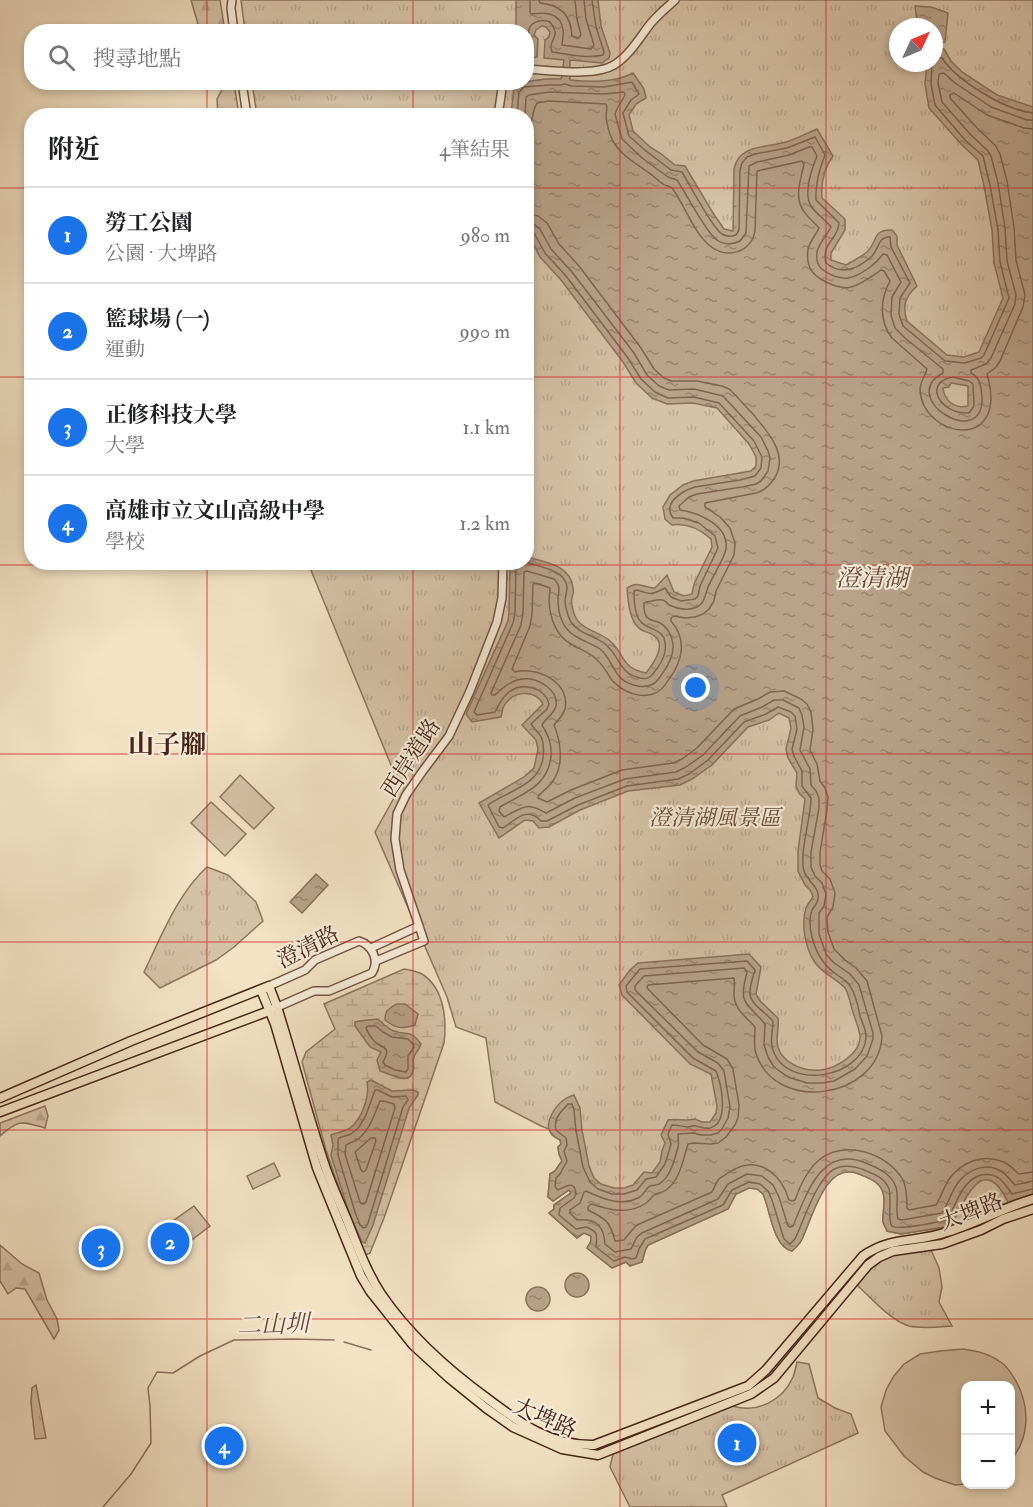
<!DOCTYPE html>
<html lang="zh-TW">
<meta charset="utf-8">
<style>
body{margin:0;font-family:"IM FELL Double Pica","Noto Serif TC",serif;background:#f6f6f6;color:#202124}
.controls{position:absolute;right:18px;bottom:18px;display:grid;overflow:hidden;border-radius:12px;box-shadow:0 3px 9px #0003}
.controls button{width:54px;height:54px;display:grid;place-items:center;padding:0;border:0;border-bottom:2px solid #e0e0e0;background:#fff;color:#202124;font:30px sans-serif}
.compass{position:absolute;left:889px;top:18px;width:54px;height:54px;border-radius:50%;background:#fff;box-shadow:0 3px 9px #0003;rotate:46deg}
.you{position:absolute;left:696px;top:688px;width:21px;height:21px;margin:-15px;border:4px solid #fff;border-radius:50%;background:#1a73e8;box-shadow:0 0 0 9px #1a73e833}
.badge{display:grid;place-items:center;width:39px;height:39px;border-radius:50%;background:#1a73e8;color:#fff;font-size:20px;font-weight:700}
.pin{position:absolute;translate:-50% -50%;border:3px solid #fff;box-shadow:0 2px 6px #0006}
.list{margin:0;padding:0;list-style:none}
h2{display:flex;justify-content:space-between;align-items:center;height:78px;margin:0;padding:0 24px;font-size:26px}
h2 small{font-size:20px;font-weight:400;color:#757577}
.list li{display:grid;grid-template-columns:39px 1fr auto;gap:18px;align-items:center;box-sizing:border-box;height:96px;padding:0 24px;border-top:2px solid #e0e0e0}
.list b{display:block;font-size:22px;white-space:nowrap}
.list p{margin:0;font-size:20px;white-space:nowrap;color:#757577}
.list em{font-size:20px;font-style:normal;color:#757577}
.icon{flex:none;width:33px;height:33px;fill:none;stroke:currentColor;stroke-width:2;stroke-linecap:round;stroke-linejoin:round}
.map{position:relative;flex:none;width:1033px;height:1507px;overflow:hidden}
.search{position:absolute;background:#fff;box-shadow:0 3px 9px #0003;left:24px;top:24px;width:510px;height:66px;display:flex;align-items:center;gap:15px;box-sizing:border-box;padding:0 21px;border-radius:24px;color:#757577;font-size:22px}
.panel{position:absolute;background:#fff;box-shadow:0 3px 9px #0003;left:24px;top:108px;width:510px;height:462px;border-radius:24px}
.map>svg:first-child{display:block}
.grass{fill:url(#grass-tufts);stroke:#8e7460;stroke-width:1.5;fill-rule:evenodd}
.forest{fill:url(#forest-firs);stroke:#8e7460;stroke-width:1.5}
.wetland{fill:url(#wetland-marsh);stroke:#8e7460;stroke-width:1.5}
.pitch{fill:#d6c2a7;stroke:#8e7460;stroke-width:1.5}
.water{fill:url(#water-ripples);stroke:#8a705c;stroke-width:1.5;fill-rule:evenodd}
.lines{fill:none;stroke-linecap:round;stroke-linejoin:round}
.shore{stroke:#7f6451;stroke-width:1.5}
.stream{stroke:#8a705c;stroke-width:1.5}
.minor-casing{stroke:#715443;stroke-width:10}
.major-casing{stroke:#462518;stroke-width:11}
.minor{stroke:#f7ecd9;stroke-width:7}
.major{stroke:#f3e2c4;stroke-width:8}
.grid{fill:none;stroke:#d62828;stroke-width:1.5;stroke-opacity:0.55}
.labels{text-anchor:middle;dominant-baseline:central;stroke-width:4.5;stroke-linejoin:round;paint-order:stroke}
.street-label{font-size:22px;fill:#462518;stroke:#f7ecd9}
.park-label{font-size:22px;font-style:italic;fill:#6a4c3c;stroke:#f7ecd9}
.water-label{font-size:24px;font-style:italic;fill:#684a3a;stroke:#f7ecd9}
.quarter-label{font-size:26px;font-weight:bold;fill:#462518;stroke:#f7ecd9}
</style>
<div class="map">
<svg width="1033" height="1507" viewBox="0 0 1033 1507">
<defs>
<pattern id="grass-tufts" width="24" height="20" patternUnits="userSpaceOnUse" patternTransform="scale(1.5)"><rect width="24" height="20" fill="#d6c2a7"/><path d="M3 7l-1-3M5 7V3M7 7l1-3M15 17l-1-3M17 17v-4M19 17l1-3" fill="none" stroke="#b9a78f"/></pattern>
<pattern id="forest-firs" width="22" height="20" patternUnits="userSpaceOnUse" patternTransform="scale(1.5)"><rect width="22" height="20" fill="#d6c2a7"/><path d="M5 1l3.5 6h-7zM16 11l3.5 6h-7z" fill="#b9a78f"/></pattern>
<pattern id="wetland-marsh" width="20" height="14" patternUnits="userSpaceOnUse" patternTransform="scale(1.5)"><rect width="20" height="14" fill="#d6c2a7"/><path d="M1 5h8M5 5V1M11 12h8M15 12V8" fill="none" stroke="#b9a78f"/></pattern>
<pattern id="water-ripples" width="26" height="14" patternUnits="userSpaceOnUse" patternTransform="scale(1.5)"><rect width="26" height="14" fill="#b8a28a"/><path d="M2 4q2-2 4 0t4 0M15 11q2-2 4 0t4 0" fill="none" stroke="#978470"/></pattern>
</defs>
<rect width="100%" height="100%" fill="#f3e2c4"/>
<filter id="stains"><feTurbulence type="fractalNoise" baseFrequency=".00333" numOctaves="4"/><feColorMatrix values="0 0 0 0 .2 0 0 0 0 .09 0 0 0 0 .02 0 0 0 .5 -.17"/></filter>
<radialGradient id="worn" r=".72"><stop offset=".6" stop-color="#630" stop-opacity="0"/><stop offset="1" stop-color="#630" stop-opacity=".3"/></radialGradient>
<g class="grass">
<path d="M241,0H1033V1194L983,1211L951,1226L901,1234L887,1231C886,1228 884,1225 883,1222C882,1212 887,1200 882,1190C878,1181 868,1178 859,1174C825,1159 812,1220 801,1241C799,1245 795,1248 792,1251C773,1247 770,1209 763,1194L757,1189L749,1188L736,1194L728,1209L648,1245L645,1251L642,1262L630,1266L626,1262L612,1268L587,1248L591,1241V1236L584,1233L577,1238L549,1213L554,1209V1205L571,1193L569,1190L553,1201L548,1197L550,1174L555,1171L562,1161L559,1154L558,1147L561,1144L560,1140L552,1135L549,1129L541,1126L495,1102L486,1038L456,1027L447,997L375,832L400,787L308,563L526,562V116L257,115L252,83L526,82V32L245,31ZM898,27H934V63H898Z"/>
<path d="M207,867L228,875L256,902L263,921L234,947L216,960L160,988L144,972C161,937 178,893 207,867Z"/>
<path d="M931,1250L939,1268L942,1287L939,1302L952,1326C938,1327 922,1329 909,1326C891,1321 870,1297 857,1285C863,1277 870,1265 879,1260C890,1253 918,1252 931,1250Z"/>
<path d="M797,1362L809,1364L818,1398L835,1408L851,1414L858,1433L722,1495L727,1507H630L610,1467L613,1454L733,1406C757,1414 783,1400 793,1377C795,1372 796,1367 797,1362Z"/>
<polygon points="36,1385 46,1438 35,1439 31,1403 32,1388"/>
</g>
<g class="forest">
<polygon points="191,0 220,0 225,31 188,31 188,29 198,24"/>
<polygon points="226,83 234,83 239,115 218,115 217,99"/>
<path d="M45,1106L48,1116L45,1128C21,1121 19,1119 0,1136V1123Z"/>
<polygon points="0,1245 22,1264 39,1273 47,1300 57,1319 59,1330 54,1339 25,1289 16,1288 8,1294 0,1281"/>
</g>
<path class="wetland" d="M404,969C410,970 417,971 422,974C444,988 447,1019 444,1043L384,1218L370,1253L366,1255L361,1252L326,1150L302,1062L306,1052L335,1029L324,1004Z"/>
<g class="pitch">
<polygon points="240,775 274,808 254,829 220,797"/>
<polygon points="211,802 246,834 225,856 191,823"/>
<polygon points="274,1163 280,1176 253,1189 247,1176"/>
<polygon points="194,1206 210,1226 189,1242 173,1221"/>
<polygon points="167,1221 190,1250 174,1263 151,1234"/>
<path d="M963,1349C978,1351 990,1354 1002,1363C1008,1367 1012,1375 1016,1381C1030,1407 1030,1437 1011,1460L1010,1386H966L965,1484L955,1485L935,1478L923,1472L904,1456L885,1431L881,1407L886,1390L894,1376L904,1364L920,1354L940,1351Z"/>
</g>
<g class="water">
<path d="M516,0H598L601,26L610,53L609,58L602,63L570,60V80C590,82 614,83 633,73L644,89L646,98L636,104L629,115L633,131L650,147L660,153L675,165L685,166L713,213L724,229L733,231L734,169C739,144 766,148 786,142C796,139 807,133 817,129L833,156C824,168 821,184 822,198L845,219V230L831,253V260L846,265C853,261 861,257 867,252C878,242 872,229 892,230L897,236V245L917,286C905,297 902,306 907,321L947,355L964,357L979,352L1003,298L994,263L992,230L984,186L978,160L961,144L929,108L925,84L927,63H934V52L944,49L951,61L962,72L997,95L1033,107V1194L1008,1202C983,1151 965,1200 951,1226L901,1234L887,1231C886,1228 884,1225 883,1222C882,1212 887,1200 882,1190C878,1181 868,1178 859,1174C825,1159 812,1220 801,1241C799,1245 795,1248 792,1251C773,1247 770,1209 763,1194L757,1189L749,1188L736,1194L728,1209L648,1245L645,1251L642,1262L630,1266L626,1262L612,1268L587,1248L591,1241V1236L584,1233L577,1238L549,1213L554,1209V1205L571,1193L569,1190L553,1201L548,1197L550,1174L555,1171L562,1161L559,1154L558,1147L561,1144L560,1140C557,1138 554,1137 552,1134C542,1124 556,1105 565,1099C566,1098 573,1095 574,1095L580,1108L582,1130L589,1166L594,1178L601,1184L614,1188H624L633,1185L644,1172L652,1173L660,1162L662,1151L665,1143L661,1135L668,1120C677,1118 686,1122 695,1119L702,1122H710L716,1113L717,1106L711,1074L690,1064L622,995L619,985L630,970L638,963L749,954L761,967L756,994L760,1001L778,1018C779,1026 777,1033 777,1041C778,1062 803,1072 821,1070C837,1068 861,1053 860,1036C859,1027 854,1017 852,1009C850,1003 849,994 845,988C836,978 821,973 814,961C805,947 801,924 806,908C808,903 811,901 813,896L810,890L805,885L798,871V851L805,799L799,793L796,786L797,773L788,758L786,749L791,728L789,718L779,713L769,720L748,727L712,765L692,779L680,785L628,791L580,810L549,827L539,828L533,821L525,820L499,838L479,803L524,777L534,768L538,749L536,740L522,725L543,704C534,688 511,691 503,708C502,711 502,714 501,717L472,722L466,714L508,621L509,613L510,563L526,562L527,557C545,562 571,565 573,588C574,595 573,591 572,598C571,603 573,611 575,616C580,629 599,632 609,640C626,654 620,668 646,673C653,664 668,644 653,635C647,631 641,632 637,626C629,617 628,600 627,588C639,580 643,588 655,588L667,575L674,592L684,596L692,594L694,584L712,547L711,539C699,528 687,523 672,525L665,519L663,507L670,495L683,485L693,481L751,471L756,466V457L749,444L717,408L693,403L667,404L652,398L636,383L623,362L561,280L540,257L527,232L526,116L511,115L514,87C529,80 543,78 561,79L564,60L544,58L545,40L549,37L550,32L546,27L542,26L536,30L534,35L538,39L537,57L527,58L526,32L516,31ZM951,383L968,386V406C954,409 945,401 943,388L949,387Z"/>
<polygon points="915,6 931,7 948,13 945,42 934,42 934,27 918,27"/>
<polygon points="316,874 328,885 302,913 290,902"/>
<path d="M397,1004H405L418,1014L415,1025C402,1029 396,1029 385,1020C384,1011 390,1007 397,1004Z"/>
<path d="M378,1019C383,1024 388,1029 394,1031C409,1036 410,1029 421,1044C419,1050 416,1052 414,1057C412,1061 415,1067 413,1071C409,1087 390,1073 380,1071L377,1060L381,1052L370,1047L355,1026V1022L359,1021Z"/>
<path d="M371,1080L392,1091L413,1090L418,1092V1095L409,1108L373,1225L365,1243L362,1242L349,1213L331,1155L333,1145L331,1135C337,1133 345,1131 350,1128C362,1119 370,1096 367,1082Z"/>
<circle cx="577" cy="1285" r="12"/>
<circle cx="538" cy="1299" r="12"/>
</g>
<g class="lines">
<g class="shore">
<path d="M530,0V12L531,14C544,12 561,12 563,30C564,35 562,41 562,45L591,49L594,45L586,19L584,0"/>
<path d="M539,0L540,3C561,5 571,15 572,36L578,38L581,35L577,19L575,0"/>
<path d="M526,52L530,51C533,42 530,44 529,36C526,23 540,18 550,22C563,39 547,38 552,52C566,54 588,59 603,55L604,52L596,27L592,0"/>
<path d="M934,58H942C957,81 1005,110 1033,113"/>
<path d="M517,116L519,92L524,87L549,85H560L565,84L571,86L604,87L632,82L639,94L631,100L623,113L629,136L646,151L671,170L682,172C689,184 713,229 722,234C727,237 731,237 736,235L739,230L740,170L742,163L747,157L755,154L787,148L815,137L825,155C819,170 815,184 816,200L839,223C838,240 821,243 826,263C842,276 858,269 872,256C879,249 878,236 890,237L891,247L910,283L900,298L899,314L903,326L945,361L965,363L981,358L984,355L1009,298L1000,262L998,230L990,185L983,156L965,140L935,105L931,84L932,63"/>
<path d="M525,116L526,97L529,95L549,92L604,94L624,92L625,95L617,109L615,114L622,139L642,158L668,177L677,180C686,193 706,233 717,240C724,245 732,245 740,241L746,233L749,166L757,162L789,155L809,147H812L817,156C812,168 803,194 811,206C816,214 825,219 831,227C827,235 819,243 817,252C815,266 822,271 834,276C839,277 843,279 848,278C860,276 876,264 883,254L887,255L901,282L892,297L891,315L895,328L905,338L943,369V373C896,398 984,452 982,397C981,386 981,379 971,373V370L986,364L991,358L1015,304L1016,295L1007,261L1005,228L998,183L991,156L988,151L970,134L942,102L938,83L939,74L944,73L955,83L991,107L1027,120H1033"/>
<path d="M526,131C535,121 531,112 537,103L549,101L606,104C608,108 606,111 606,117C607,125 610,136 614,143C622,156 637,164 649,173C654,176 658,181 663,184C666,186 669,186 672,188C674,190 677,196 679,199C688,214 696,234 709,245C726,260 751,253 755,231L757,171L802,161L804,164C801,178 794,197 803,210C807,217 814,222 819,228C816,235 810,241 808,249C805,270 815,278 833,285C839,287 845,289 851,287C862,284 872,276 881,270L884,271L890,281C880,299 879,321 892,338L927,369C925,376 920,382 920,390C923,439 1010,453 987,374L996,367L1000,361L1023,307L1025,295L1016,260L1014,227L1007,181L1000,154L995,145L977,128L950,98V95L954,93L987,115L1024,128L1033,129"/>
<path d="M526,214L538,216L547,223L559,244L579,266L641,348L654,369L664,378L671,381H697L722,386L729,389C737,396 744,405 752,413C767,431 790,455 774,479C769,486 764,491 756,493L705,503V507L720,517L730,528L735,543L734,555L716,591L714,601L709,609L703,614L695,617L685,618L674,616L671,618V621C687,639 683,661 669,679C665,686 660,692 653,694C644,697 633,695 626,691C607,682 609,669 595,658C589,652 579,649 571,644C556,636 550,618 549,601C549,597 550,592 550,588L536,583L533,584L532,614L530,626L512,669L515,672C536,666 571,682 565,709C563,716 558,720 554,725C561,742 564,765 553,781C549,787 543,791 539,795L538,798L547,802L571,790L622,770L673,763L682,759L697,748L734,709L758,699L770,692L784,691L801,699L807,704L811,712L813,729L810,750L817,764L820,781L825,788L828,797L827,810L820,852V865L822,871L830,879L835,893L833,907L827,917L828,932L834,949L845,960L856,968L867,981L882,1036C879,1100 772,1115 755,1050C754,1042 755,1034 755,1027C746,1017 733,1008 734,993C734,988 735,983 734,978L648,985L647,987L648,989L703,1045L727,1059L733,1069L739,1105L738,1118L735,1125L726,1137L718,1143L710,1144L693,1143L688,1144C683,1160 680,1180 666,1190C662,1193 657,1193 653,1196C651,1198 649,1201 646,1203C629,1215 610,1210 591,1204L588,1207V1210C606,1219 610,1221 615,1241L624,1240L632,1230L637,1225L712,1192C714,1188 716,1183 719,1179C724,1175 730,1172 735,1169C761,1156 782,1176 789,1200L792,1201L795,1200C800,1186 807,1170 819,1160C844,1139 888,1153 903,1180C907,1188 907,1199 907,1208L909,1210L936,1205C941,1197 944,1187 949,1179C962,1162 983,1153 1004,1162C1010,1165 1014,1170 1019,1174L1033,1172"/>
<path d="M526,223L534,224L540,229L551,249L572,272L634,353L647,375L659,386L669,390L694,389L723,396L761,437L768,451L770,458L768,471L761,481L756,484L742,487L697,494L689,497L679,506L680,510C699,513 729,525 726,549C724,559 714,574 710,583C705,591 706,603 697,607C688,611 678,609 669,605C667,603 665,600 662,600C659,599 646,602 644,603C644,607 644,613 646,616C649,621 654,620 658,622C667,626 672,635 673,644C674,655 668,666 662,674C659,678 657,682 653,684C643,690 625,684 619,676C612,668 609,656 600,649C588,641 570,638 563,623C560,617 558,607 558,600C558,591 562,587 554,579L527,571L524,572L523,613L521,625L491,693L492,695H495C503,688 511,680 523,679C537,677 559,690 556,706C554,714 546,718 542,725C548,735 552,743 551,756C548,787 523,793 500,807L499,811L504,817C523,808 524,801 546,813L575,798L625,779L676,772L686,767L703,755L740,716L762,707L774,700H783L799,708L802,715L804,727L800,750L810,769L811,785L816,791L819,798V808L811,852V867L815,876L822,883L826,894L824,906L819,913V934L826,954L833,962L850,974L859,985L873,1033V1039L867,1056L855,1069L834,1081L822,1083H807L788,1077L774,1067L768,1057L764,1045L765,1024C746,1001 738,1006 747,972L744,968L644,976L635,986V990L698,1052L718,1063L724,1071L730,1107L728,1118L722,1129L718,1133L711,1135H701L694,1133L678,1134C678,1138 679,1143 678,1147C675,1159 670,1178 659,1184C656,1186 652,1185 650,1186C646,1188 644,1194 640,1197C621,1207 603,1199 586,1191L584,1192L580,1203L570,1210V1213L577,1220C596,1218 604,1226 605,1244L615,1252L631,1249L637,1237L642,1233L718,1199L728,1184L747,1174L762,1176L773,1185L779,1197L788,1226L790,1227L793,1226C807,1193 822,1143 868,1164C880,1169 891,1174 896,1187C899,1197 895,1210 898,1219L902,1220L942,1213C948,1204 951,1193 957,1184C967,1170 986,1161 1002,1172C1007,1175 1011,1181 1015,1185L1033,1181"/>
<path d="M953,377L969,381L973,384L974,406L969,413C940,415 922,382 953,377Z"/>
<path d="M516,562L515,613L513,623L474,712L477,715L495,712C499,705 501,698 509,692C522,682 545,687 549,704L547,709L531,724C534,729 540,733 542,739C544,746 544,751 543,758C539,786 507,791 488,805L499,827L503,828C516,819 528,806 541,821H547L578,805L627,786L678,779L689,774L708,760L744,722L766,714L778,707L791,712L795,716L797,729L792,749L794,756L802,771V786L811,798C811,819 799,852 804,871C807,881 820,887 818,898C818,904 814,906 812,910C809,918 810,929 812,937C816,953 823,965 836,974C841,978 846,980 850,986C856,994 858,1006 860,1016C862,1022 867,1031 866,1038C862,1078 790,1090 774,1053C769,1041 773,1032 773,1021C766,1013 752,1005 750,995C749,987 753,977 755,970L747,961L640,969L626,986L627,992L693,1058L716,1071C721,1083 730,1123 710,1128C705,1129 701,1127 696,1126C694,1125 689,1127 687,1127C682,1126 677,1125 672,1125L668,1134L671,1144L665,1164L656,1177L646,1179L637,1190L624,1194H612L598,1189L590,1182L583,1167L576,1131L574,1110L572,1104H568C561,1112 553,1118 556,1130L566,1138L567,1145L564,1151L567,1161L560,1174L556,1178L555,1187L558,1190C566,1186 575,1180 576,1194L574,1198L560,1208L559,1215L576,1229L586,1227C599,1232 597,1235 596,1247L614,1261L625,1257L632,1259L636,1258L639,1249L645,1239L723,1205L732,1190L749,1182L760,1184L768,1191L772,1200L784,1239L790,1244L795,1239C804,1220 814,1187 829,1173C838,1164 853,1165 864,1170C874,1174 885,1178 889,1189C892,1197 887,1222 892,1226C899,1231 937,1222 947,1220C957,1204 961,1181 981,1175C987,1174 995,1175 1000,1179C1005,1183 1008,1189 1012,1194L1033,1189"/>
<path d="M526,562C536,566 557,569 563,578C570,587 566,591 565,600C565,606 568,617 571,622C579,634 595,636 605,644C620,656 619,674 640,678C646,679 648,679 652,675C658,668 664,659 665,651C668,627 650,632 641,622C635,616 634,600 634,591L637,590C652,595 651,595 665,588L671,597L681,601L695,599L698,596L700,586L718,548L715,536L699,523L683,518H673C662,503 682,491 695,487L740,480L755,476L761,468L762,457L754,441L719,403L694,397L668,398L655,392L641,379L628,358L566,276L545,253L534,233L530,230H526"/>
<path d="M368,1026H376L383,1032L392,1037L408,1039L413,1044L414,1047L408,1056V1069L406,1072L395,1070L385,1065L383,1062C392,1046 383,1049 374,1041C371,1038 367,1031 366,1028Z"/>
<polygon points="375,1090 378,1090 392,1097 406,1096 408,1100 403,1107 368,1223 366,1227 363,1228 360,1225 355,1212 338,1155 338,1140 339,1138 351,1134 359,1127 366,1115"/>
<path d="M380,1101H383L394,1104L395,1108L366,1202L362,1204L360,1202L345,1154L346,1145C349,1143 352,1142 355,1141C369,1133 374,1115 380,1101Z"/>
<polygon points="371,1138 375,1138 376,1141 366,1170 363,1172 361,1170 355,1152"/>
</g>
<g class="stream">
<polyline points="344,1342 371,1350"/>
<polyline points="103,1507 131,1474 151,1443 150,1406 148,1388 157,1372 173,1373 200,1356 234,1340 293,1339 334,1340"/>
</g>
<defs>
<g id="minor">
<polyline points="232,0 231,8 234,32"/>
<path d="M526,69C550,70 594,77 614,65C630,55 640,37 651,23C658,15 667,7 675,0"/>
<polyline points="242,82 247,116"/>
<polyline points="498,116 503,82"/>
<polyline points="371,948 419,926"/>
<polyline points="376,961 424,941 400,870 395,839 397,814 406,795 422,772 449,736 470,691 497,622 502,598 503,562"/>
<path d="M269,986L305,970L315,960L359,941C372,945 380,960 372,973L329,991H314L273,1009"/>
</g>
<g id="major">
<polyline points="261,990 275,1024 317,1168 361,1276 370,1291 413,1345 449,1378 486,1408 513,1427 562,1449 598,1455 751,1394 774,1378 868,1265 879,1257 893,1251 942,1244 981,1230 1003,1219 1033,1209"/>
<path d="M0,1098L131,1041L269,986L277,1007C294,1061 308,1116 326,1169C332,1186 340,1203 347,1220C357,1245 366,1271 381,1294C409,1335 448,1370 488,1399C521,1424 551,1446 594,1445L748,1386L766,1370L863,1256C891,1236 916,1243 947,1232C976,1223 1003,1208 1033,1199"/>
<polyline points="0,1112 269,1011"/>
</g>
</defs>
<use href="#minor" class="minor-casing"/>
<use href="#major" class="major-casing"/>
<use href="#minor" class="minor"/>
<use href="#major" class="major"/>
</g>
<path class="grid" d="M207,0V32M413,0V32M620,0V1507M826,0V1507M207,82V116M413,82V116M0,188H32M526,188H1033M0,377H32M526,377H1033M207,562V1507M413,562V1507M0,565H1033M0,754H1033M0,942H1033M0,1130H1033M0,1319H1033"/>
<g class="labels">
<g class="street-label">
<text transform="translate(411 758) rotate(-57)">西岸道路</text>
<text transform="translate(308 947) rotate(-27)">澄清路</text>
<text transform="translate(971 1212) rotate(-21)">大埤路</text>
<text transform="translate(545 1418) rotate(24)">大埤路</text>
</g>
<g class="park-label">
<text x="715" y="818">澄清湖風景區</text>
</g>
<g class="water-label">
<text x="872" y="578">澄清湖</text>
<text transform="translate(273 1325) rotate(-2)">二山圳</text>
</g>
<g class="quarter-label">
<text x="167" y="745">山子腳</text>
</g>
</g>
<rect width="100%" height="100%" filter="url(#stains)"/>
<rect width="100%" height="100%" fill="url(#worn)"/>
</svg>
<div class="controls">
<button>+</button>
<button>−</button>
</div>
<svg class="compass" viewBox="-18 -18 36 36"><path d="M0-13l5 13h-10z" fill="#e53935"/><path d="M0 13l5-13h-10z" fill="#757577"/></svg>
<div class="you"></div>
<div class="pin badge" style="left:737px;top:1443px">1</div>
<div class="pin badge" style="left:170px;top:1242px">2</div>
<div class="pin badge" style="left:101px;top:1248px">3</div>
<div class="pin badge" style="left:224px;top:1446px">4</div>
<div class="search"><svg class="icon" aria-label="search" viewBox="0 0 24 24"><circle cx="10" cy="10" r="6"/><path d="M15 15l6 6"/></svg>搜尋地點</div>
<section class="panel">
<h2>附近<small>4筆結果</small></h2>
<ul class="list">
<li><span class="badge">1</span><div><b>勞工公園</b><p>公園 · 大埤路</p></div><em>980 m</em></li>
<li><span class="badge">2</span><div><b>籃球場 (一)</b><p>運動</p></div><em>990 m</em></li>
<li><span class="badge">3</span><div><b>正修科技大學</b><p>大學</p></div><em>1.1 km</em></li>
<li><span class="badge">4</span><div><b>高雄市立文山高級中學</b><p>學校</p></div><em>1.2 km</em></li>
</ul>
</section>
</div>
